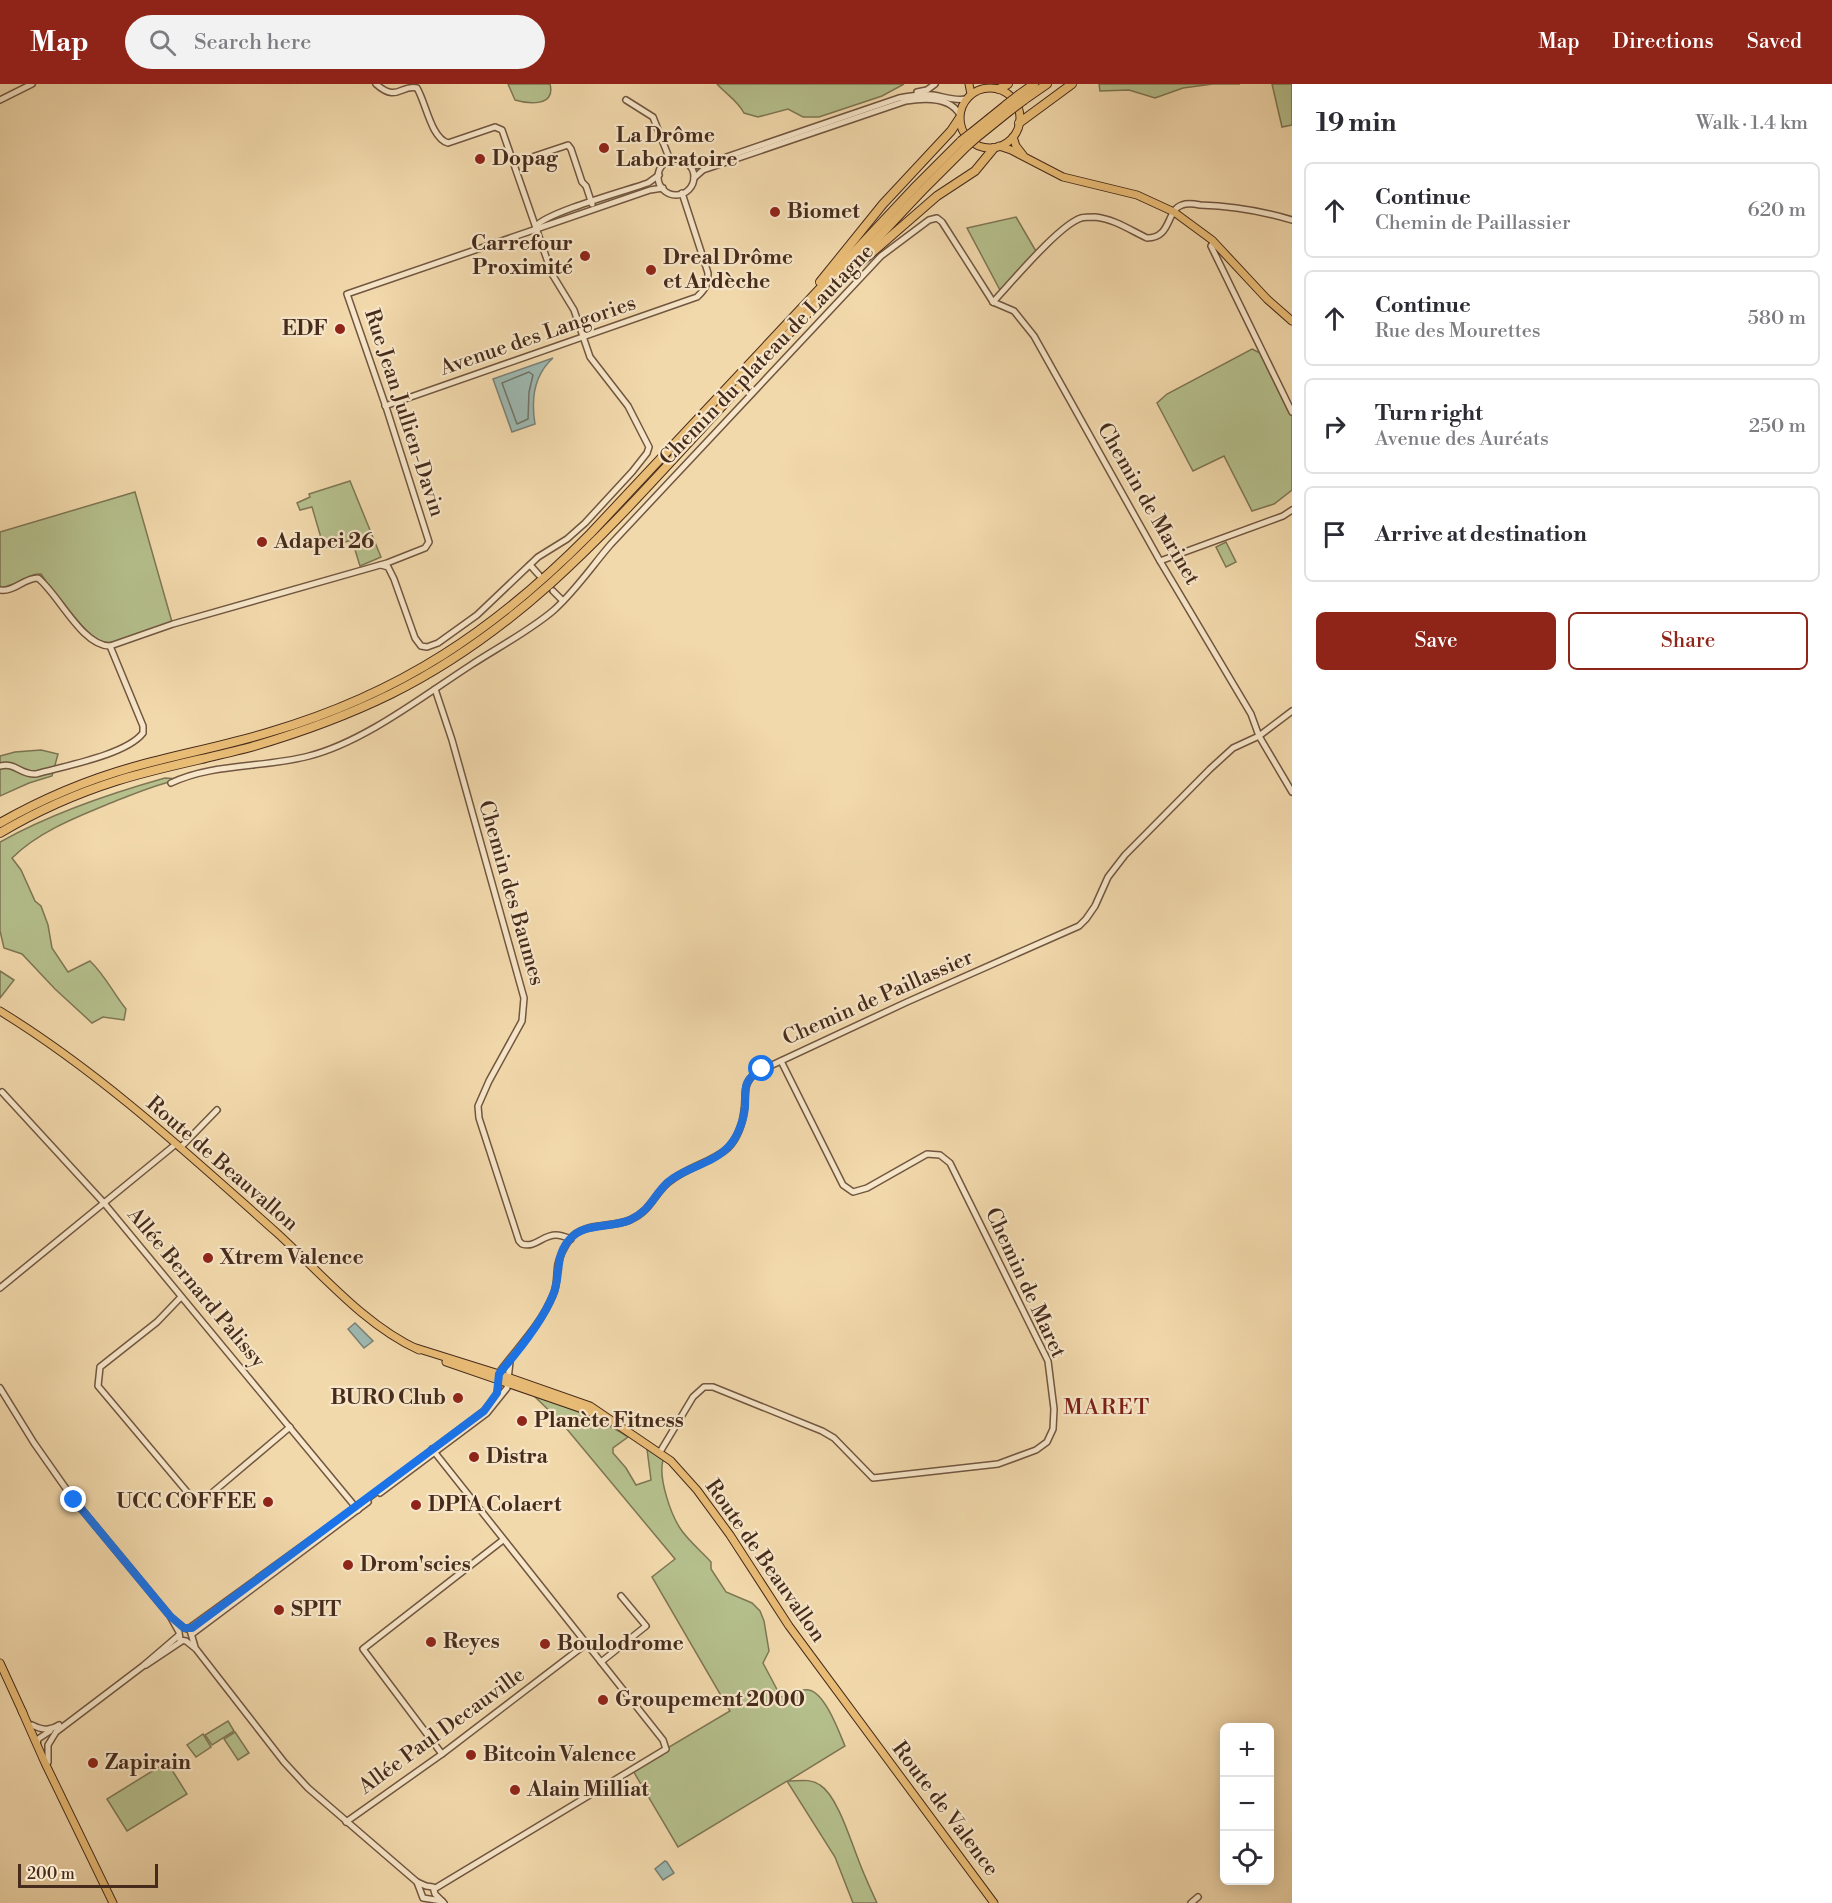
<!DOCTYPE html>
<meta charset="utf-8">
<style>
body{margin:0;font-family:"Libre Bodoni",serif;background:#f2f2f3;color:#2b2b33}
.controls{position:absolute;right:18px;bottom:18px;display:grid;overflow:hidden;border-radius:9px;box-shadow:0 3px 15px #0003}
.controls button{width:54px;height:54px;display:grid;place-items:center;padding:0;border:0;border-bottom:2px solid #e1e1e2;background:#fff;color:#2b2b33;font:30px sans-serif}
.scale{position:absolute;left:18px;bottom:15px;width:140px;box-sizing:border-box;padding-left:6px;border:3px solid #462b1c;border-top:0;font-size:16px;line-height:21px;white-space:nowrap;color:#462b1c;-webkit-text-stroke:4px #f7e6c9;paint-order:stroke}
.stop{position:absolute;width:18px;height:18px;margin:-14px;border:4px solid #1a73e8;border-radius:50%;background:#fff}
.stop.end{background:#1a73e8;border-color:#fff;box-shadow:0 2px 6px #0008}
.list{margin:0;padding:0;list-style:none}
h2{display:flex;justify-content:space-between;align-items:center;height:78px;margin:0;padding:0 24px;font-size:26px}
h2 small{font-size:20px;font-weight:400;color:#7c7c81}
.list li{display:grid;grid-template-columns:39px 1fr auto;gap:18px;align-items:center;box-sizing:border-box;height:96px;margin:0 12px 12px;padding:0 12px;border:2px solid #e1e1e2;border-radius:9px}
.list b{display:block;font-size:22px;white-space:nowrap}
.list p{margin:0;font-size:20px;white-space:nowrap;color:#7c7c81}
.list em{font-size:20px;font-style:normal;color:#7c7c81}
.actions{display:flex;gap:12px;padding:18px 24px}
.actions a{flex:1;padding:14px 0;border:2px solid #8f2418;border-radius:9px;text-align:center;font-size:21px;color:#8f2418}
.actions .main{background:#8f2418;color:#fff}
.icon{flex:none;width:33px;height:33px;fill:none;stroke:currentColor;stroke-width:2;stroke-linecap:round;stroke-linejoin:round}
.map{position:relative;flex:none;width:1292px;height:1819px;overflow:hidden}
header{display:flex;align-items:center;gap:36px;box-sizing:border-box;height:84px;padding:0 30px;background:#8f2418;color:#fff}
header strong{font-size:28px}
nav{display:flex;gap:33px;margin-inline-start:auto;font-size:21px}
.search{width:420px;height:54px;background:#f2f2f3;display:flex;align-items:center;gap:15px;box-sizing:border-box;padding:0 21px;border-radius:33px;color:#7c7c81;font-size:22px}
main{display:flex}
aside{flex:1;background:#fff}
.map>svg:first-child{display:block}
.green{fill:#b5c08d;stroke:#7e7654;stroke-width:1.5}
.water{fill:#9db9b2;stroke:#7a8076;stroke-width:1.5}
.lines{fill:none;stroke-linecap:round;stroke-linejoin:round}
.shore{stroke:#727267;stroke-width:1.5}
.minor-casing{stroke:#715640;stroke-width:8}
.major-casing{stroke:#462b1c;stroke-width:9}
.highway-casing{stroke:#462b1c;stroke-width:10}
.minor{stroke:#f7e6c9;stroke-width:5}
.major{stroke:#e9bc76;stroke-width:7}
.highway{stroke:#e9bc76;stroke-width:8}
.highway-bridge-casing{stroke:#462b1c;stroke-width:10;stroke-linecap:butt}
.highway-bridge{stroke:#e9bc76;stroke-width:8}
.route{stroke:#1a73e8;stroke-width:8}
.poi-dot{fill:#8f2418;stroke:#f7e6c9;stroke-width:2}
.labels{text-anchor:middle;dominant-baseline:central;stroke-width:4.5;stroke-linejoin:round;paint-order:stroke}
.poi-label{font-size:21px;font-weight:bold;fill:#462b1c;stroke:#f7e6c9;text-anchor:start}
.street-label{font-size:21px;fill:#462b1c;stroke:#f7e6c9}
.neighbourhood-label{font-size:22px;letter-spacing:1.5px;fill:#7a1f14;stroke:#f7e6c9}
</style>
<header>
<strong>Map</strong>
<div class="search"><svg class="icon" aria-label="search" viewBox="0 0 24 24"><circle cx="10" cy="10" r="6"/><path d="M15 15l6 6"/></svg>Search here</div>
<nav><a>Map</a><a>Directions</a><a>Saved</a></nav>
</header>
<main>
<div class="map">
<svg width="1292" height="1819" viewBox="0 0 1292 1819">
<rect width="100%" height="100%" fill="#f2d9ac"/>
<filter id="stains"><feTurbulence type="fractalNoise" baseFrequency=".00333" numOctaves="4"/><feColorMatrix values="0 0 0 0 .2 0 0 0 0 .09 0 0 0 0 .02 0 0 0 .5 -.17"/></filter>
<radialGradient id="worn" r=".72"><stop offset=".6" stop-color="#630" stop-opacity="0"/><stop offset="1" stop-color="#630" stop-opacity=".3"/></radialGradient>
<g class="green">
<path d="M508,0H550C556,23 528,20 515,16Z"/>
<path d="M717,0H904L882,12L819,33H803L788,25L758,33L744,29C738,17 726,10 717,0Z"/>
<polygon points="1099,0 1240,0 1213,0 1183,4 1155,14 1129,6 1100,7"/>
<polygon points="1272,0 1292,0 1292,41 1282,43"/>
<polygon points="1016,133 1037,169 1000,206 967,144"/>
<polygon points="1252,265 1264,271 1292,328 1292,406 1274,420 1252,427 1224,372 1193,387 1157,319 1167,310"/>
<polygon points="350,397 381,473 360,482 352,456 324,464 312,423 300,426 297,419 310,413 309,410"/>
<path d="M135,408L172,538C159,542 115,560 104,559C90,557 50,504 41,490C26,489 15,505 0,506V448Z"/>
<polygon points="1226,458 1236,478 1226,483 1216,463"/>
<polygon points="41,666 58,670 52,692 29,699 0,712 0,672 15,668"/>
<path d="M165,694L180,695C158,700 139,708 118,716C82,731 40,746 12,774L21,786L35,817L41,822L48,841L52,864L68,888L90,877C105,891 113,909 126,925L124,936L103,933L92,939L55,905L22,870L4,864L0,847V758C52,729 108,710 165,694Z"/>
<polygon points="0,887 14,896 0,914"/>
<path d="M534,1312C566,1323 600,1334 628,1353L613,1364V1369L626,1384L636,1401L651,1396L647,1365L663,1376C658,1394 671,1432 682,1447C690,1458 702,1468 711,1478V1485L726,1508L752,1519L760,1527L764,1537L769,1567L763,1579L781,1613C789,1611 801,1604 809,1606C825,1609 839,1648 845,1662L788,1697C799,1697 810,1694 820,1701C838,1712 852,1761 860,1780C865,1793 871,1806 877,1819H853L835,1773L787,1697L678,1763L632,1685L730,1627L652,1493L675,1475L561,1338Z"/>
<polygon points="228,1637 234,1647 212,1661 205,1651"/>
<polygon points="235,1648 249,1669 238,1676 224,1655"/>
<polygon points="203,1650 211,1663 196,1673 187,1661"/>
<polygon points="167,1678 187,1710 127,1747 107,1715"/>
</g>
<g class="water">
<path d="M553,274C534,291 531,316 535,340L512,348L493,295Z"/>
<polygon points="355,1239 373,1257 364,1264 348,1245"/>
<polygon points="665,1777 667,1778 674,1789 663,1796 655,1785"/>
</g>
<g class="lines">
<polygon class="shore" points="529,288 533,291 529,308 528,335 517,340 502,299"/>
<defs>
<g id="minor">
<path d="M376,0C397,19 401,0 417,4C426,19 431,54 448,59L495,43L502,46L552,190L574,226L590,273L628,322L649,363L647,369L632,388L585,439L567,455L538,473L477,531L438,559L427,563L421,562L415,554L394,495L388,483L381,481"/>
<polyline points="917,8 927,6 935,0"/>
<polyline points="0,16 32,0"/>
<polyline points="626,16 653,33 670,76"/>
<circle cx="676" cy="93" r="18"/>
<polyline points="514,79 568,61 571,65 582,98 586,102 592,120"/>
<path d="M690,82L703,81L899,14C910,12 921,10 933,11C945,13 954,17 966,15"/>
<path d="M694,94L703,86L906,17C924,14 950,12 960,31"/>
<path d="M536,142C548,128 625,107 648,99L659,91"/>
<polyline points="1214,158 1211,162 1292,328"/>
<polyline points="993,218 1014,227 1034,252 1160,477 1251,630 1259,652 1292,708"/>
<path d="M993,218C1011,199 1059,141 1081,134C1085,133 1091,133 1095,133C1114,135 1130,146 1147,154C1172,154 1166,126 1182,121C1187,119 1195,120 1200,121C1231,122 1262,127 1292,136"/>
<path d="M385,322L697,213C705,206 708,200 708,189L682,109"/>
<polyline points="1160,477 1283,432 1292,426"/>
<polyline points="530,481 539,491"/>
<path d="M0,506C14,508 24,494 38,494C59,511 82,562 110,562L173,540L387,479L425,464L429,458L387,326L347,210L650,106L663,104"/>
<polyline points="553,507 563,517"/>
<path d="M435,605L452,656L524,914L522,937L489,997L478,1022L479,1034L519,1157L522,1160C536,1164 542,1151 556,1151C561,1151 566,1153 571,1155"/>
<path d="M0,682C16,678 20,691 36,690C64,682 126,671 143,649V642L110,562"/>
<path d="M171,699C213,679 264,684 309,672C364,658 423,612 471,581C497,564 531,546 554,526C576,506 592,482 611,460L881,172L929,136L937,134L942,138L993,218"/>
<polyline points="2,1008 104,1119 358,1426"/>
<polyline points="180,1064 217,1026"/>
<polyline points="0,1204 176,1060"/>
<polyline points="181,1213 157,1238 100,1283 98,1302 188,1409 193,1414 206,1414 290,1343"/>
<polyline points="0,1304 34,1359 74,1416 170,1532 179,1548 180,1556 186,1557 196,1565 284,1678 308,1704 417,1798 426,1802 433,1803 435,1810 444,1819"/>
<polyline points="432,1365 663,1656 666,1665 434,1805"/>
<polyline points="660,1368 693,1313 704,1303 713,1303 822,1347 834,1354 873,1394 998,1380 1036,1366 1047,1358 1053,1345 1054,1325 1048,1277 950,1079 940,1071 927,1070 867,1104 853,1108 843,1101 781,977"/>
<polyline points="380,1409 487,1329 507,1304 510,1278"/>
<polyline points="173,1535 184,1544 190,1546 195,1563"/>
<path d="M188,1545L367,1415L484,1327C488,1321 495,1315 497,1309C500,1301 497,1293 501,1286C519,1262 541,1240 553,1211C558,1201 556,1191 558,1180C560,1171 565,1162 570,1155C583,1138 612,1144 630,1136C652,1126 653,1111 669,1098C686,1083 711,1079 728,1064C737,1055 743,1039 744,1027C747,1010 741,1003 755,989L907,918L1079,842L1086,835L1095,822L1108,793L1125,771L1210,685L1233,664L1259,652L1292,627"/>
<polyline points="192,1550 368,1418"/>
<polyline points="601,1578 646,1542 621,1512"/>
<polyline points="146,1581 182,1557"/>
<path d="M32,1641C42,1646 49,1647 59,1641"/>
<polyline points="37,1661 38,1655 50,1647"/>
<polyline points="442,1670 363,1565 503,1456"/>
<polyline points="48,1678 48,1661 56,1648 143,1582 178,1552"/>
<polyline points="346,1738 442,1670 586,1560"/>
<polyline points="417,1798 423,1814 442,1817"/>
<polyline points="1191,1819 1198,1813"/>
</g>
<g id="major">
<polyline points="969,0 971,10"/>
<circle cx="990" cy="34" r="30"/>
<polyline points="1013,53 1016,62 1023,71"/>
<polyline points="999,62 1011,66 1063,93 1137,111 1174,128 1212,156 1267,215 1292,237"/>
<path d="M0,927C101,989 188,1070 276,1148C321,1189 364,1241 419,1266"/>
<polyline points="416,1264 499,1290 590,1322 671,1377 697,1406 730,1451 789,1542 994,1819"/>
<polyline points="446,1278 591,1328"/>
<polyline points="0,1579 23,1629"/>
<polyline points="22,1627 45,1679 113,1819"/>
</g>
<g id="highway">
<polyline points="999,5 1008,0"/>
<polyline points="1020,10 1034,0"/>
<polyline points="1024,16 1047,0"/>
<polyline points="1019,39 1072,0"/>
<polyline points="970,50 1006,21"/>
<polyline points="976,54 1012,25"/>
<polyline points="860,179 937,112 975,87 994,64"/>
<polyline points="820,198 883,120 951,47 959,35"/>
<path d="M0,739C42,715 87,696 133,683C179,670 225,662 270,648C400,610 495,546 590,450L916,102L961,57"/>
<path d="M0,749C37,727 75,710 116,697C160,683 206,675 251,663C299,649 346,632 391,610C520,546 606,448 702,344C775,265 848,185 922,107L967,62"/>
</g>
</defs>
<use href="#minor" class="minor-casing"/>
<use href="#major" class="major-casing"/>
<use href="#highway" class="highway-casing"/>
<use href="#minor" class="minor"/>
<use href="#major" class="major"/>
<use href="#highway" class="highway"/>
<defs>
<g id="highway-bridge">
<polyline points="1006,21 1020,10"/>
<polyline points="1012,25 1024,16"/>
<polyline points="961,57 970,50"/>
<polyline points="967,62 976,54"/>
</g>
</defs>
<use href="#highway-bridge" class="highway-bridge-casing"/>
<use href="#highway-bridge" class="highway-bridge"/>
</g>
<g class="lines">
<path class="route" d="M74,1416L170,1532L184,1544H192L484,1327L497,1309L499,1290L502,1286C521,1264 542,1238 553,1211C562,1190 553,1170 573,1152C588,1139 612,1144 630,1136C651,1126 653,1112 668,1098C686,1083 714,1080 730,1061C738,1052 744,1035 745,1023C746,1003 742,997 762,985"/>
</g>
<g class="poi-dot">
<circle cx="604" cy="64" r="6"/>
<circle cx="480" cy="75" r="6"/>
<circle cx="775" cy="128" r="6"/>
<circle cx="585" cy="172" r="6"/>
<circle cx="651" cy="186" r="6"/>
<circle cx="340" cy="245" r="6"/>
<circle cx="262" cy="458" r="6"/>
<circle cx="208" cy="1174" r="6"/>
<circle cx="458" cy="1314" r="6"/>
<circle cx="522" cy="1337" r="6"/>
<circle cx="474" cy="1373" r="6"/>
<circle cx="268" cy="1418" r="6"/>
<circle cx="416" cy="1421" r="6"/>
<circle cx="348" cy="1481" r="6"/>
<circle cx="279" cy="1526" r="6"/>
<circle cx="431" cy="1558" r="6"/>
<circle cx="545" cy="1560" r="6"/>
<circle cx="603" cy="1616" r="6"/>
<circle cx="471" cy="1671" r="6"/>
<circle cx="93" cy="1679" r="6"/>
<circle cx="515" cy="1706" r="6"/>
</g>
<g class="labels">
<g class="poi-label">
<text x="616" y="52">La Drôme<tspan x="616" dy="24">Laboratoire</tspan></text>
<text x="492" y="75">Dopag</text>
<text x="787" y="128">Biomet</text>
<text x="573" y="160" text-anchor="end">Carrefour<tspan x="573" dy="24">Proximité</tspan></text>
<text x="663" y="174">Dreal Drôme<tspan x="663" dy="24">et Ardèche</tspan></text>
<text x="328" y="245" text-anchor="end">EDF</text>
<text x="274" y="458">Adapei 26</text>
<text x="220" y="1174">Xtrem Valence</text>
<text x="446" y="1314" text-anchor="end">BURO Club</text>
<text x="534" y="1337">Planète Fitness</text>
<text x="486" y="1373">Distra</text>
<text x="256" y="1418" text-anchor="end">UCC COFFEE</text>
<text x="428" y="1421">DPIA Colaert</text>
<text x="360" y="1481">Drom'scies</text>
<text x="291" y="1526">SPIT</text>
<text x="443" y="1558">Reyes</text>
<text x="557" y="1560">Boulodrome</text>
<text x="615" y="1616">Groupement 2000</text>
<text x="483" y="1671">Bitcoin Valence</text>
<text x="105" y="1679">Zapirain</text>
<text x="527" y="1706">Alain Milliat</text>
</g>
<g class="street-label">
<text transform="translate(538 252) rotate(-19)">Avenue des Langories</text>
<text transform="translate(767 271) rotate(-46)">Chemin du plateau de Lautagne</text>
<text transform="translate(404 329) rotate(72)">Rue Jean Jullien-Davin</text>
<text transform="translate(1148 420) rotate(60)">Chemin de Marinet</text>
<text transform="translate(511 809) rotate(74)">Chemin des Baumes</text>
<text transform="translate(878 914) rotate(-24)">Chemin de Paillassier</text>
<text transform="translate(222 1080) rotate(41)">Route de Beauvallon</text>
<text transform="translate(1025 1199) rotate(65)">Chemin de Maret</text>
<text transform="translate(196 1204) rotate(50)">Allée Bernard Palissy</text>
<text transform="translate(765 1477) rotate(55)">Route de Beauvallon</text>
<text transform="translate(442 1647) rotate(-36)">Allée Paul Decauville</text>
<text transform="translate(945 1725) rotate(53)">Route de Valence</text>
</g>
<g class="neighbourhood-label">
<text x="1107" y="1323">MARET</text>
</g>
</g>
<rect width="100%" height="100%" filter="url(#stains)"/>
<rect width="100%" height="100%" fill="url(#worn)"/>
</svg>
<div class="controls">
<button>+</button>
<button>−</button>
<button><svg class="icon" aria-label="locate" viewBox="0 0 24 24"><circle cx="12" cy="12" r="6"/><path d="M12 2v4M12 18v4M2 12h4M18 12h4"/></svg></button>
</div>
<div class="scale">200 m</div>
<div class="stop" style="left:762px;top:985px"></div>
<div class="stop end" style="left:74px;top:1416px"></div>
</div>
<aside>
<h2>19 min<small>Walk · 1.4 km</small></h2>
<ul class="list">
<li><svg class="icon" aria-label="ahead" viewBox="0 0 24 24"><path d="M12 20V5M6 11l6-6 6 6"/></svg><div><b>Continue</b><p>Chemin de Paillassier</p></div><em>620 m</em></li>
<li><svg class="icon" aria-label="ahead" viewBox="0 0 24 24"><path d="M12 20V5M6 11l6-6 6 6"/></svg><div><b>Continue</b><p>Rue des Mourettes</p></div><em>580 m</em></li>
<li><svg class="icon" aria-label="right" viewBox="0 0 24 24"><path d="M7 20v-9h11M14 6l5 5-5 5"/></svg><div><b>Turn right</b><p>Avenue des Auréats</p></div><em>250 m</em></li>
<li><svg class="icon" aria-label="arrive" viewBox="0 0 24 24"><path d="M6 21V4h12l-3 4 3 4H6"/></svg><div><b>Arrive at destination</b></div></li>
</ul>
<div class="actions"><a class="main">Save</a><a>Share</a></div>
</aside>
</main>
